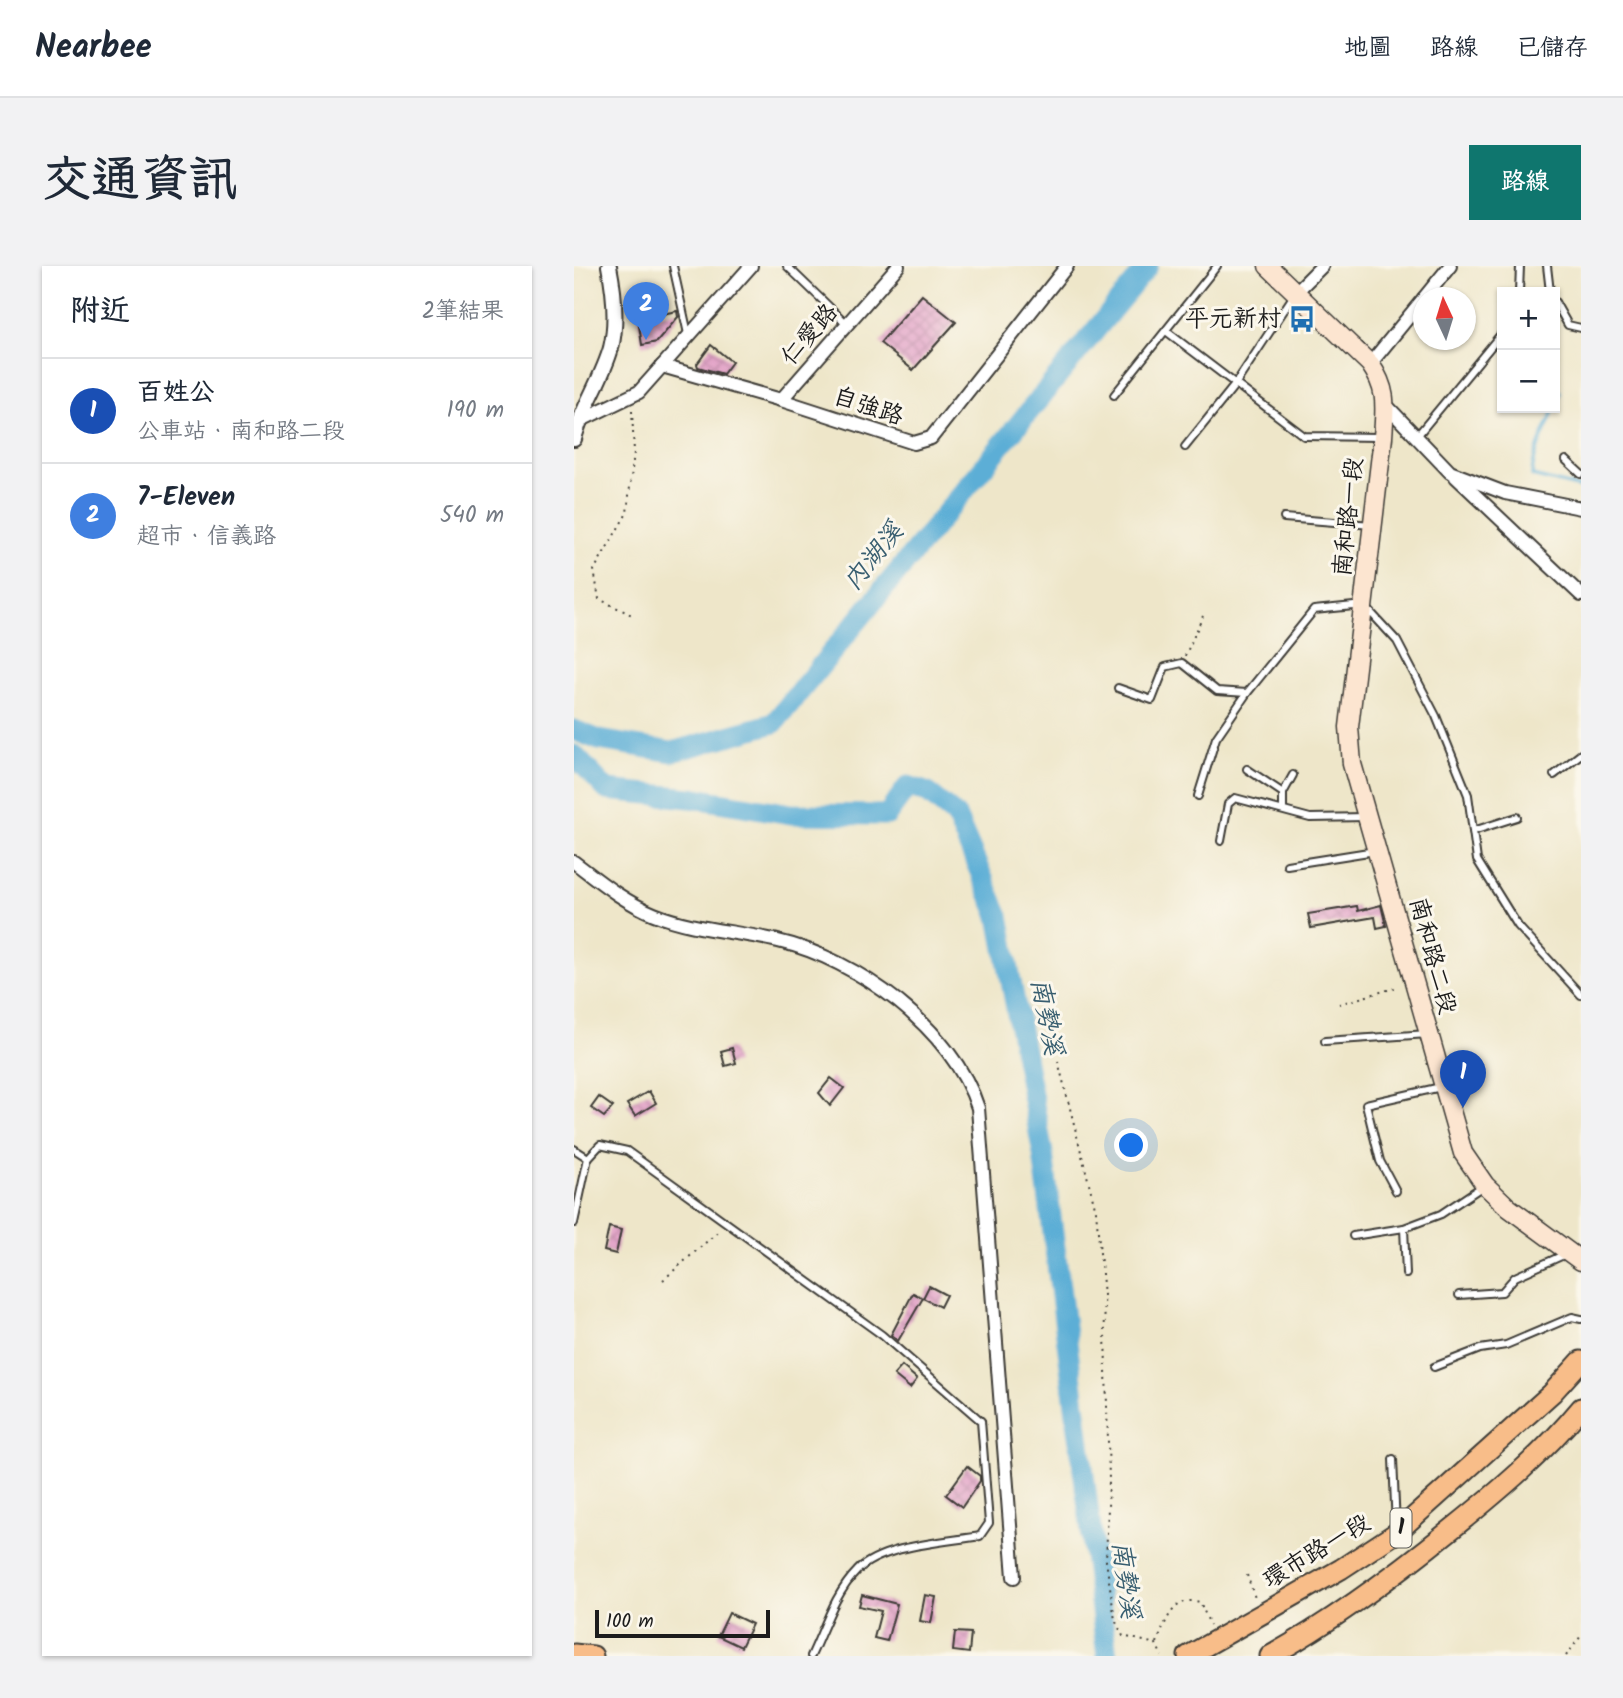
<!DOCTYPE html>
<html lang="zh-TW">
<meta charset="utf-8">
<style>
body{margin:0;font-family:Kalam,"LXGW WenKai TC",sans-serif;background:#f2f2f3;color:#1f2937}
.controls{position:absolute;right:21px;top:21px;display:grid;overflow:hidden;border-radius:0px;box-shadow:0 2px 5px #0004}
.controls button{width:63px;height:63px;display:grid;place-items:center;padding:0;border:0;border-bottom:2px solid #e0e1e3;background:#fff;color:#1f2937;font:35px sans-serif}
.compass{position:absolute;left:839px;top:21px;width:63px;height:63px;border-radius:50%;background:#fff;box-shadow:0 2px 5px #0004;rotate:356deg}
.scale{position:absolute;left:21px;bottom:18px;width:175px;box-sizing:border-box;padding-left:7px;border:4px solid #1c1c1c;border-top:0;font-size:19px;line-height:24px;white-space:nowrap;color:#1c1c1c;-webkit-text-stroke:5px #fbf7ec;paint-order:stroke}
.you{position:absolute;left:558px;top:880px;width:24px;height:24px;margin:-18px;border:5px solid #fff;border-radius:50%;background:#1a73e8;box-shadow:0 0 0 10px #1a73e833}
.badge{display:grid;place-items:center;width:46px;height:46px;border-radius:50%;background:#0f766e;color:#fff;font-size:23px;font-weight:700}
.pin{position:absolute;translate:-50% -58px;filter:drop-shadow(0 2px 4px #0008)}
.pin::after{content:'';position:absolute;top:37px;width:24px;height:21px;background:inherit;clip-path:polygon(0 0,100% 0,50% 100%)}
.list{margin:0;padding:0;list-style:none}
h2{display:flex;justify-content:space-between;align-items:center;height:91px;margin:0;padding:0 28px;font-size:30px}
h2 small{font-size:23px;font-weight:400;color:#747a83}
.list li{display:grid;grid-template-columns:46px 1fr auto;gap:21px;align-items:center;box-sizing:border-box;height:105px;padding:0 28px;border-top:2px solid #e0e1e3}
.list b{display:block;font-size:26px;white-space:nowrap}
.list p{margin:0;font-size:23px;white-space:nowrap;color:#747a83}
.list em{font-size:23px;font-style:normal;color:#747a83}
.map{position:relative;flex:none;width:1007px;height:1390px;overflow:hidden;border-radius:0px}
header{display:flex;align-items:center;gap:42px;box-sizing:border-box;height:98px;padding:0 35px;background:#fff;border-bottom:2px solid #e0e1e3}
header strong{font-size:33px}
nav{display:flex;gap:38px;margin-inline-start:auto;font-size:24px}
.intro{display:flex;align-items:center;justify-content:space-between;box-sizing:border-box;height:168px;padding:0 42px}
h1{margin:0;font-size:49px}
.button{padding:18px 32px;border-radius:0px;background:#0f766e;color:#fff;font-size:24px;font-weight:700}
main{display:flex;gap:42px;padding:0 42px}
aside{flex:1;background:#fff;border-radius:0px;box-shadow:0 2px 5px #0004}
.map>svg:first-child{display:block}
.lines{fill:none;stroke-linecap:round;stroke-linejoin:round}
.stream{stroke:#5baed6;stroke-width:3.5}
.river{stroke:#5baed6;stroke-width:21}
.building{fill:url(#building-cross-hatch)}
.service-casing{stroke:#3c3a36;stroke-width:10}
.minor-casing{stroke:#3c3a36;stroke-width:16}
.tertiary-casing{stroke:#3c3a36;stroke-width:18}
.secondary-casing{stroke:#3c3a36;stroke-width:21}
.primary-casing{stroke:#3c3a36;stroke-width:23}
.path{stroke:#3c3a36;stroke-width:2;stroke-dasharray:2 5;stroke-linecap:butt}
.service{stroke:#fff;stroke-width:6}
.minor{stroke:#fff;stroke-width:12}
.tertiary{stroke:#fff;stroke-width:14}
.secondary{stroke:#fce5d0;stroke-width:18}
.primary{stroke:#f8bd89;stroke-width:19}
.labels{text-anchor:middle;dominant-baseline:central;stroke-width:6;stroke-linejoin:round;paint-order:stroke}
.shield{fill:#fbf7ec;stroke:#5f5e5a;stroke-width:2}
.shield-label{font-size:23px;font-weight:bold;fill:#1c1c1c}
.poi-label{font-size:24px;fill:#1c1c1c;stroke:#fbf7ec;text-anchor:end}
.street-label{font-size:24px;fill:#1c1c1c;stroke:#fbf7ec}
.water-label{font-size:26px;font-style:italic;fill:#385e70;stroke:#fbf7ec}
</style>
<header>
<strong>Nearbee</strong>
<nav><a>地圖</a><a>路線</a><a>已儲存</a></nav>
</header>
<div class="intro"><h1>交通資訊</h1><a class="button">路線</a></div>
<main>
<aside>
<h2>附近<small>2筆結果</small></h2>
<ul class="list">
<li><span class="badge" style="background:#1a4fb4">1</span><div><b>百姓公</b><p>公車站 · 南和路二段</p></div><em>190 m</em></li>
<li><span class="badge" style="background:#3f7fe0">2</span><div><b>7-Eleven</b><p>超市 · 信義路</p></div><em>540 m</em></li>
</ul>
</aside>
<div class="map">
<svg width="1007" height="1390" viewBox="0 0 1007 1390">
<defs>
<pattern id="building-cross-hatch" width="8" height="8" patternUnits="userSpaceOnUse" patternTransform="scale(1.75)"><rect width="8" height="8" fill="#e3a4c8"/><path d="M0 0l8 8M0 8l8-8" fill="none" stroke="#c28dab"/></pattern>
</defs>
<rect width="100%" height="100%" fill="#fbf7ec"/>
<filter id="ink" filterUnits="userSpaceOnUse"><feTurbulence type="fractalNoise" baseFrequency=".0143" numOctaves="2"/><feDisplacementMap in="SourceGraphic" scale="14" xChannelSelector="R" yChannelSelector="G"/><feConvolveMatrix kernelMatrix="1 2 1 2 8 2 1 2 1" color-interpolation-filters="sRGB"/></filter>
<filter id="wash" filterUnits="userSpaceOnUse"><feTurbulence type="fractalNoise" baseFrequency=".00686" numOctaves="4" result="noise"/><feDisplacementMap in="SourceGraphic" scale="28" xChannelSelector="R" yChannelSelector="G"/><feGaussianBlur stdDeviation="1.57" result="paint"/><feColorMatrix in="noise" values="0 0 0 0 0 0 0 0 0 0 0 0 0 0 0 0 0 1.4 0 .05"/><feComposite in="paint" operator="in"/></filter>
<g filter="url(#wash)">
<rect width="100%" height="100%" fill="#eee6c9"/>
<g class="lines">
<path class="stream" d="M981,118L986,127C978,155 959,180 958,210L1007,222"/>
<g class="river">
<polyline points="0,464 25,474 98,486 200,457 574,0"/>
<polyline points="0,489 33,524 127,533 217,548 313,549 334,520 354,527 382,550 425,650 469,888 533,1390"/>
</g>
</g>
<g id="blocks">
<g class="building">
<polygon points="348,29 382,56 339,104 306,77"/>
<polygon points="103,45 104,51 83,76 68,79 64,53"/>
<polygon points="137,79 158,96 149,108 124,101 123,98"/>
<polygon points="807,639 812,660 803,662 801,651 737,662 734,648 783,640 784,645"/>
<polygon points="158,782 162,797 151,800 147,785"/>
<polygon points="257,812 270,822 256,840 245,827"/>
<polygon points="75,825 82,837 61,850 53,838"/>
<polygon points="25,831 39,841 30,851 17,842"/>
<polygon points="35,961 47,964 42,988 30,985"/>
<polygon points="355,1020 372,1029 366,1041 349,1032"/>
<polygon points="339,1027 349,1032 324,1075 317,1069"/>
<polygon points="328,1100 343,1113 336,1122 320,1109"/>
<polygon points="393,1200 406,1210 406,1215 388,1241 372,1229"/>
<polygon points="288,1329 323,1338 313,1375 300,1372 307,1345 285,1340"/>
<polygon points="351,1329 362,1331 357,1357 346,1355"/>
<polygon points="155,1347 178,1358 167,1381 144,1370"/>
<polygon points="381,1366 397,1367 395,1387 379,1385"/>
</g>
</g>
</g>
<g filter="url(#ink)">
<use href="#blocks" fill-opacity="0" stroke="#3c3a36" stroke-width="2"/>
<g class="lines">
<defs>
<g id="service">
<polyline points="99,0 114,68"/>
<polyline points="213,0 273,58"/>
<polyline points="973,0 976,26"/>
<polyline points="945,26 946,0"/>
<polyline points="981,36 994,59 1007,62"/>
<polyline points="592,65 730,170 806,171"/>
<polyline points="540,129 643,0"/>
<polyline points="843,170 928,67"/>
<polyline points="611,181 660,120 720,29"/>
<polyline points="992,194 1007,208"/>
<polyline points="710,252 798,259"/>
<polyline points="544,422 578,434 591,401 608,397 643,425 673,427"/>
<polyline points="673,503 709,527 709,544"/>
<polyline points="980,509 1007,488"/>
<polyline points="709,527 719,509"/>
<polyline points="624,530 642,472 673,427 740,344 790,339 823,375 862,450 894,529 903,594 944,660 1007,729"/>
<polyline points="899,565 943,551"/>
<polyline points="647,575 654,538 661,532 736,552 792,551"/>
<polyline points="713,599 801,585"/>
<polyline points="751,775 854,768"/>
<path d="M0,883L14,892L26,879L53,885L308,1069L407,1155L415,1257L406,1270C372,1276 307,1279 283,1305C261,1327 250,1363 237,1390"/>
<polyline points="822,925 806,895 792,838 867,821"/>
<polyline points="0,957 14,892"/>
<polyline points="830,962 832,1008"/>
<polyline points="779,970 830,962 867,948 909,920"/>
<polyline points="885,1029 928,1026 941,1011 994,987"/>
<polyline points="860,1101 906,1083 932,1079 998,1051 1007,1053"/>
<polyline points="819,1193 822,1261"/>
</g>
<g id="minor">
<polyline points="722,26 748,0"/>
<polyline points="850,32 876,0"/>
<polyline points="796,98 850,32"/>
<polyline points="88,100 207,134 340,177 357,172 493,0"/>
<polyline points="207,134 324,0"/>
<polyline points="811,138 876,206 931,227 1007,242"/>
<polyline points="5,155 65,126 177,0"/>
<polyline points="882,211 1007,329"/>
<path d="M0,596C25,615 50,636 80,648C119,664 163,665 204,675C283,693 379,763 404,842L440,1311"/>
</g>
<path id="tertiary" d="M0,173C8,141 28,114 37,82C43,57 40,25 35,0"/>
<path id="secondary" d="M694,0L796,98C814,124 811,140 809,171L775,461L778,498L889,887L911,919L935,942L1007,995"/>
<g id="primary">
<polyline points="0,1388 19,1390"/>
<polyline points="614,1390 767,1303 822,1267 978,1127 1007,1095"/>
<path d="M696,1390C761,1354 821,1309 879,1262C925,1225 969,1188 1007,1142"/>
</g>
</defs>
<use href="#service" class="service-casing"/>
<use href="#minor" class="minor-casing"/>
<use href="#tertiary" class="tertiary-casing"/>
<use href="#secondary" class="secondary-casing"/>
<use href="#primary" class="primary-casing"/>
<g class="path">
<polyline points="58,145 60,186 53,247 20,304 25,333 60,350"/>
<polyline points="611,390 629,350"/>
<polyline points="765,738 824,721"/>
<polyline points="484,795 522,945 530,1029 535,1214 532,1295 541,1354 549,1370 582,1378 588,1390"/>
<polyline points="89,1014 146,964"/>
<polyline points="673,1309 681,1332"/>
<path d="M583,1377C591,1357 599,1329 626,1336L636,1359"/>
<polyline points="992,1390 1007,1370"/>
</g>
<use href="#service" class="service"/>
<use href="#minor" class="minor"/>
<use href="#tertiary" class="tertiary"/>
<use href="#secondary" class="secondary"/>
<use href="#primary" class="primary"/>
</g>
</g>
<defs>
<symbol id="bus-bare" viewBox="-9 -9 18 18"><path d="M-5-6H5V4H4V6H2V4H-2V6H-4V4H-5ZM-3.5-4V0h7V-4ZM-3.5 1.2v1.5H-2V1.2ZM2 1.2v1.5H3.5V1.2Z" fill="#1f6fb2" stroke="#fbf7ec" stroke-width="2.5" paint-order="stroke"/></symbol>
</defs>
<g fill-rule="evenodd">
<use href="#bus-bare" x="709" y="34" width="38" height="38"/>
</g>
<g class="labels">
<rect class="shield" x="816.5" y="1242.5" width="21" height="39" rx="5"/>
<g class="shield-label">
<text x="827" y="1262">1</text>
</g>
<g class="poi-label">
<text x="707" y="53">平元新村</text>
</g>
<g class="street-label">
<text transform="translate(236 69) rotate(-49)">仁愛路</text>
<text transform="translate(294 141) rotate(18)">自強路</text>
<text transform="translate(775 251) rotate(-84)">南和路一段</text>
<text transform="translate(858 690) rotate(75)">南和路二段</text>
<text transform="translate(743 1286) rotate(-31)">環市路一段</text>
</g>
<g class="water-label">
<text transform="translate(300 291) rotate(-51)">內湖溪</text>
<text transform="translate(472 751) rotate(79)">南勢溪</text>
<text transform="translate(551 1314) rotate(83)">南勢溪</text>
</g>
</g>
</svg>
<div class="controls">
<button>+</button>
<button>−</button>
</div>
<svg class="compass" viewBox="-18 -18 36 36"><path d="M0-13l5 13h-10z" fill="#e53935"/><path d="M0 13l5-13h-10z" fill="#747a83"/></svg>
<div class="scale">100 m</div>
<div class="you"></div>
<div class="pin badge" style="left:889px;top:842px;background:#1a4fb4">1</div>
<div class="pin badge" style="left:72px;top:74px;background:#3f7fe0">2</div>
</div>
</main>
